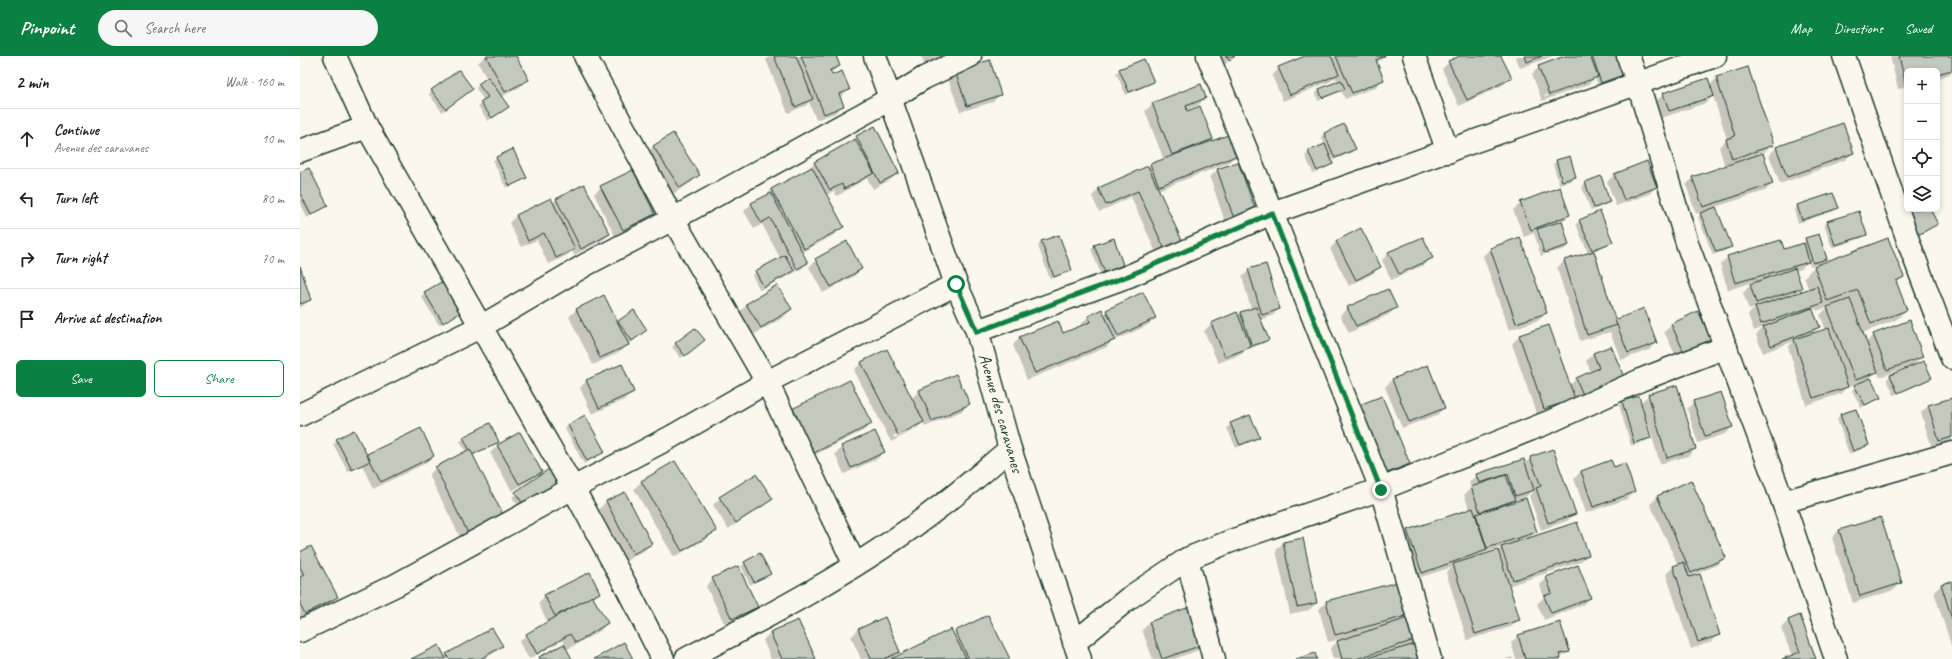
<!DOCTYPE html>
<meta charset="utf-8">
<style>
body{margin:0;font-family:Caveat,sans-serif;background:#f6f6f6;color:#222}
.controls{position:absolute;right:12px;top:12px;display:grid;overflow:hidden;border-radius:6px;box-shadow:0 2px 6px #0003}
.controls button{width:36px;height:36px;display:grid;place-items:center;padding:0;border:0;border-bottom:1px solid #e0e0e0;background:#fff;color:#222;font:20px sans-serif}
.stop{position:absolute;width:12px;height:12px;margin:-9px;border:3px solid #0b8043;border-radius:50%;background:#fff}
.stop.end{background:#0b8043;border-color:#fff;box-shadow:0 1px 4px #0008}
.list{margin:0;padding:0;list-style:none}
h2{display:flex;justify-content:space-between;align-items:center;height:52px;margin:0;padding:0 16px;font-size:17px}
h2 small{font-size:13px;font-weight:400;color:#767676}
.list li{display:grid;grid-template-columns:26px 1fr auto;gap:12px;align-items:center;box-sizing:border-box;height:60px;padding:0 16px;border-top:1px solid #e0e0e0}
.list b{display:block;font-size:15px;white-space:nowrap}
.list p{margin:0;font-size:13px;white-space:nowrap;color:#767676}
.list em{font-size:13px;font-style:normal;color:#767676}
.actions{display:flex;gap:8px;padding:12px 16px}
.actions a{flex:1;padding:9px 0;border:1px solid #0b8043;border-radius:6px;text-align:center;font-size:14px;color:#0b8043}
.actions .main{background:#0b8043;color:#fff}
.icon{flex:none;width:22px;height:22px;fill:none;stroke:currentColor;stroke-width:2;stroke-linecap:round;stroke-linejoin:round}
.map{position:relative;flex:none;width:1652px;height:603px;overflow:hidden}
header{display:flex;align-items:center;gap:24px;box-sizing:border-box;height:56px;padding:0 20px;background:#0b8043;color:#fff}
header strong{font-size:19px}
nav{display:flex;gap:22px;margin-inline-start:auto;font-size:14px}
.search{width:280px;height:36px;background:#f6f6f6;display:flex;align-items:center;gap:10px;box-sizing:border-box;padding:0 14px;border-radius:22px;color:#767676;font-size:15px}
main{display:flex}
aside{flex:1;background:#fff}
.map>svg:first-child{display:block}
.shadow{fill:#0003;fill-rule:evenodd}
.building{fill:#c4c9be;stroke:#1f3d34}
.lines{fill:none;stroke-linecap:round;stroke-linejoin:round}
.minor-casing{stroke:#1f3d34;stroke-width:25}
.minor{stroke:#fbf7ec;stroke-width:22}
.route{stroke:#0b8043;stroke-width:5}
.labels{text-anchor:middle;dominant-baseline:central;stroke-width:3;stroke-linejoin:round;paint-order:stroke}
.street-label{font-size:17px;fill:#1f3d34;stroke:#fbf7ec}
</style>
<header>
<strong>Pinpoint</strong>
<div class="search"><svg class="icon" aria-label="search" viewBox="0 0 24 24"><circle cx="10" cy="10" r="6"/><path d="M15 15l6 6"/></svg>Search here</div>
<nav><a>Map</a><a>Directions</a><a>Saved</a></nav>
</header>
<main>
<aside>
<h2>2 min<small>Walk · 160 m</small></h2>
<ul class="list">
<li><svg class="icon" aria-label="ahead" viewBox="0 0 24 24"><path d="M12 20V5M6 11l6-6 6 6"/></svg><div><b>Continue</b><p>Avenue des caravanes</p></div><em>10 m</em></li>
<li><svg class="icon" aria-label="left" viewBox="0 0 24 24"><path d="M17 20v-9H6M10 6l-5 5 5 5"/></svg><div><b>Turn left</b></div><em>80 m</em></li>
<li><svg class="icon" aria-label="right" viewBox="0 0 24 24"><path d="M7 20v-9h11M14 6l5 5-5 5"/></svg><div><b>Turn right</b></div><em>70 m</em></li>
<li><svg class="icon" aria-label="arrive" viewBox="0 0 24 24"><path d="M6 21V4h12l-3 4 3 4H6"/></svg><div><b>Arrive at destination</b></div></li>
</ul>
<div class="actions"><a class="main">Save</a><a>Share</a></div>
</aside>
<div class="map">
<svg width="1652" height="603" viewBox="0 0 1652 603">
<rect width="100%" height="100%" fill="#fbf7ec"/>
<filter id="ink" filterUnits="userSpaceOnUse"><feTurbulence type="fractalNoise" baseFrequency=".025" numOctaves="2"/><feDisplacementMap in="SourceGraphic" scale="8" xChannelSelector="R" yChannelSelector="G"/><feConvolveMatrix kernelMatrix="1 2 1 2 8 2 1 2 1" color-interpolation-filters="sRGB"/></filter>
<g filter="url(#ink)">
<g class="shadow">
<polygon points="185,0 215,0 228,23 220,31 201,41 204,54 188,65 178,50 184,45 176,32 187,23 178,7"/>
<polygon points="470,0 535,0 539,10 530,18 548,34 539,42 542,50 535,57 516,64 509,46 505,50 488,57 466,4"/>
<polygon points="621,0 652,0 625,10"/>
<polygon points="910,0 934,0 922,11"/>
<polygon points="1007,0 1086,0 1076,7 1083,23 1076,31 1045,43 1041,35 1018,45 1016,37 1019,34 1038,27 1035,21 1031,25 983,45 972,20 979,12"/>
<polygon points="1162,0 1200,0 1211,22 1203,29 1159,50 1142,13 1149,6"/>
<polygon points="1215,0 1253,0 1220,12"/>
<path d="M1268,0H1288L1289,2L1291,0H1315L1322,19L1318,23L1298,29L1295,22L1289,28L1242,45L1232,18L1239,11ZM1289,23V25L1245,41L1244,40Z"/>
<polygon points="1590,0 1652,0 1652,17 1637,23 1637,15 1607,15 1607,30 1598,33"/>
<polygon points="820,14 853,26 849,29 826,39 816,17"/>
<polygon points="656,16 700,38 693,46 660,56 648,23"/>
<polygon points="1417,22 1473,89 1462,98 1472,128 1465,135 1415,151 1430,191 1427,194 1413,199 1398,161 1403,155 1396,158 1386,129 1393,122 1425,111 1419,91 1427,83 1413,40 1406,47 1361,62 1356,45 1364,38 1410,29"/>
<polygon points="132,35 169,36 142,56 129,38"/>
<polygon points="905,42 898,49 886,54 912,83 906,89 935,100 928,107 858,134 882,186 858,201 831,141 799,156 792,140 799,133 864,104 845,55 853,48"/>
<polygon points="1542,69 1553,97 1545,104 1480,128 1469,99 1476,92"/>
<polygon points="1024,77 1054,93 1051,97 1031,105 1032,108 1028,111 1013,117 1005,100 1009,96 1025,89 1021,81"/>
<polygon points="557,81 598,117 590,124 573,133 567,122 537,140 534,135 526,139 543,170 536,178 502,196 507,207 500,214 460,234 452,219 480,202 462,168 454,173 444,155 451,148 465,141 472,134 507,114 514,107 552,86"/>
<polygon points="354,90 399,119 392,126 373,138 347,97"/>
<polygon points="196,102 226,122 206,132 193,105"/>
<polygon points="1257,105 1275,121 1271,125 1259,128 1253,108"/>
<polygon points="1347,107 1356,131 1349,138 1316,150 1307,126 1314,119"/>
<polygon points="917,114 954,155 926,169 910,121"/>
<polygon points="0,117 27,150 7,162 0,147"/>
<polygon points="1285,127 1309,145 1305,149 1291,155 1282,131"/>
<polygon points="284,130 309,178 302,185 274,199 272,195 266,200 248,208 237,184 221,191 209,167 216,160 252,148 256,144"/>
<polygon points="301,131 354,158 347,165 315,180 294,138"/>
<polygon points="1533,138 1538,151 1534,155 1498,167 1494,154 1497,150"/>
<polygon points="1221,147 1269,159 1262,166 1268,189 1265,193 1246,198 1239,175 1236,175 1244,199 1241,200 1234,177 1224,181 1213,154"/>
<polygon points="1607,153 1629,153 1637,168 1614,182"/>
<polygon points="1280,165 1312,185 1308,189 1293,195 1315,265 1356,287 1349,294 1321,304 1310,276 1280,285 1257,212 1264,205 1288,197 1276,168"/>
<polygon points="1528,166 1566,178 1562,182 1532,192 1524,169"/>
<path d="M1506,183L1526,203L1521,207L1510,210L1508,205L1501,213L1494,215L1501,231L1493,239L1509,234L1504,221L1514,211L1588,183L1603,221L1596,228L1606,254L1596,264L1562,277L1566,287L1574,279L1622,300L1612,311L1631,322L1627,325L1594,339L1587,323L1591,319L1610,311V310L1580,321L1577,315L1570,322L1580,341L1561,352L1552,334L1558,327L1547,331L1540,338L1506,349L1488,291L1494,285L1463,297L1456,279L1464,271L1454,275L1448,259L1455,252L1449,254L1443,237L1453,226L1428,234L1420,208L1428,201L1483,194L1503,189ZM1528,251L1520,259L1526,274L1511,279L1519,271L1512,254L1516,253L1517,255Z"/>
<polygon points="1037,185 1080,211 1072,218 1049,230 1030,193"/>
<polygon points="742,186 771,214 767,217 750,223 738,190"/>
<polygon points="795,190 822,209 819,213 801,219 791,193"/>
<polygon points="1190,193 1246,257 1239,264 1209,274 1183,200"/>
<polygon points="1089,197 1131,202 1124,209 1091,224 1082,204"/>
<polygon points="516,204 561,213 554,220 523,237 509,211"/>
<polygon points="0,214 10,244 0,252"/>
<polygon points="949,214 979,253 972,260 960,264 968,283 964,287 949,293 948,291 942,298 918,307 904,275 911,268 937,260 940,257 951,253 942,221"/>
<polygon points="125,237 162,255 139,269 121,240"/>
<polygon points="842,238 855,262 848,269 810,287 807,291 727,324 713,289 720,281 762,278 782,270 781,268 789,260 803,258"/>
<polygon points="447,249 491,253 484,261 453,279 439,256"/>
<polygon points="1048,252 1096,252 1088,259 1049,277 1040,259"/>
<polygon points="277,253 317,267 319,266 346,274 320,296 293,309 269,261"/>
<polygon points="1398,256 1411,282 1404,290 1377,302 1364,276 1371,269"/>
<polygon points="1249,270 1269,330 1276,323 1291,316 1286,305 1293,298 1323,321 1266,350 1237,360 1212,288 1219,280"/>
<polygon points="394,273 400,288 381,302 372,291"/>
<path d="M562,306L611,343L619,335L655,319L669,348L662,355L625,371L623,366L616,373L591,386L554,314ZM616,369V372L594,382L593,380Z"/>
<polygon points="1127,310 1144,351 1137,359 1102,372 1085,331 1092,324"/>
<polygon points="287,324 333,336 326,343 292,358 280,332"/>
<polygon points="550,326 571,368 563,375 504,404"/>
<polygon points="1349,339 1395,393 1388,400 1360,408 1349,370 1347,371 1350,382 1346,385 1331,390 1319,349 1323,346 1340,347"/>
<polygon points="1652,343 1652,386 1632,392 1621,357 1628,350"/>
<polygon points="1394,346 1432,371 1425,378 1398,387 1387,353"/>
<polygon points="1555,354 1568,389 1564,392 1549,398 1537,363 1540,359"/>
<polygon points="1042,362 1109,408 1101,415 1069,428"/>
<polygon points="931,368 959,381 955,384 936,392 927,372"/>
<polygon points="189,369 197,385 172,400 201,459 161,483 129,419 136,411 166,396 160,385"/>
<polygon points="268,369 304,396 284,408 265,373"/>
<polygon points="54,376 66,400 133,400 126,407 73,433 62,409 48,416 33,388"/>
<polygon points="197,390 240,416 233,423 212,435 190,397"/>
<polygon points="542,391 584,396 577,403 544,418 535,398"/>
<path d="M1231,402L1275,458L1267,465L1241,474L1229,440L1233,436L1232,434L1226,441L1211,446L1208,449L1236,475L1228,483L1288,499L1280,506L1208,530L1218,564L1211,571L1167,584L1146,516L1152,511L1115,523L1101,483L1108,475L1170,454L1164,439L1171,432L1169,426L1177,419L1225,408ZM1202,491L1197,496L1179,501L1182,498Z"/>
<polygon points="375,407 415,474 408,482 374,501 334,433 341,426"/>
<polygon points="1313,412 1334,436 1327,443 1286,457 1274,423 1281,415"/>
<polygon points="249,414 221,454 212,441"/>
<polygon points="324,437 351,488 344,495 326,505 299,453 306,446"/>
<polygon points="1358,441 1424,502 1417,509 1391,520 1419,579 1411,586 1391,593 1366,518 1373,511 1378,509 1350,448"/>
<polygon points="420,442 471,443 464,450 428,473 413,449"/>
<polygon points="1539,474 1601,527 1594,534 1553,547 1532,482"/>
<polygon points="1002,483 1016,547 1009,554 990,558 976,494 983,487"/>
<polygon points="0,497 37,541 30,548 0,563"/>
<polygon points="459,499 469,517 450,529 441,510"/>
<polygon points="1247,522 1290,542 1282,549 1244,564 1237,548 1244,541 1240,529"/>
<polygon points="413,523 457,550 449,558 425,569 406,530"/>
<polygon points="1104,525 1120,582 1112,590 1123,603 1033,603 1030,593 1040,583 1028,586 1019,553 1026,546"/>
<polygon points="1652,526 1652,592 1634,536 1641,529"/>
<polygon points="299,537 293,543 307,567 300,575 266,594 271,603 238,603 265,588 263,584 229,603 219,586 226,579 248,567 238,547 245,540"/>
<polygon points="688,560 709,603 594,603 650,575 653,579"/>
<polygon points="1489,564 1515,603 1485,603 1492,600 1481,572"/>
<polygon points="498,565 515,603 471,603 463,584 470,577"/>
<polygon points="850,566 904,588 896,595 874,603 853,603 842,574"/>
<polygon points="1259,567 1268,595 1261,602 1216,603 1211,587 1218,580"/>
<polygon points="559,573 599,596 592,603 561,603 551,581"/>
<polygon points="202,590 194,597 184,603 113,603 144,601 147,599"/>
<polygon points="1212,601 1213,603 1204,603"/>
</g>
<g class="building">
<polygon points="186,0 216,0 229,24 205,36"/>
<polygon points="474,0 496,0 513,43 495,51"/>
<polygon points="501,0 536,0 540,10 530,14 532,19 542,15 550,34 539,38 544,50 524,58"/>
<polygon points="925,0 935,0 930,5"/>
<polygon points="1005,0 1031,0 1039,18 990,39 978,11"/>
<polygon points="1036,0 1085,0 1076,4 1084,24 1052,37"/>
<polygon points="1160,0 1201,0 1212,22 1167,44 1148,5"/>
<polygon points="1225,0 1242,0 1227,6"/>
<polygon points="1265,0 1290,0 1298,21 1249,39 1238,10"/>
<polygon points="1292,0 1316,0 1323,19 1301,27"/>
<polygon points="1599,0 1652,0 1652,14 1637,18 1637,15 1607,15 1607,26 1605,26"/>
<polygon points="844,3 854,26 829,36 819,13"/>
<polygon points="690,4 701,39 667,50 655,15"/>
<polygon points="1448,11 1474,89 1432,103 1426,83 1435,80 1416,21"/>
<polygon points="159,14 173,33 146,53 131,34"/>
<polygon points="188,21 209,51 192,62 180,46 188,41 178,28"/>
<polygon points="1408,22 1414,40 1369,55 1363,37"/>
<polygon points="1041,24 1045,33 1022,42 1019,33"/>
<polygon points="901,28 906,42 886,50 887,55 900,50 913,83 872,99 852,47"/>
<polygon points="1543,67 1554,97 1487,121 1476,91"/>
<polygon points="1044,68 1056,93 1035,102 1024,77"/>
<polygon points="575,70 599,117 580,127 556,80"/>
<polygon points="373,77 400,119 380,132 353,90"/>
<polygon points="928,79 936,100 859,130 850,108"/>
<polygon points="555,83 574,117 544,133 542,128 530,134 514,106"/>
<polygon points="1025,88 1033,108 1017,115 1008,95"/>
<polygon points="213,93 227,122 210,130 196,101"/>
<polygon points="1463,97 1473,128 1403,151 1392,121"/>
<polygon points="1270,100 1276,121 1262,125 1256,104"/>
<polygon points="1347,105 1357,131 1324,144 1314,118"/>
<polygon points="938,106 956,155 934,163 917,113"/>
<polygon points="848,110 883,187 865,194 838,135 806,149 798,132"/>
<polygon points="512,111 544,171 504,193 471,133"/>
<polygon points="9,112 28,150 11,159 0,137 0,116"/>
<polygon points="333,114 355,158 323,174 300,130"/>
<polygon points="1301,120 1310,146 1294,152 1285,126"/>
<polygon points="284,128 310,178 281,193 256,143"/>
<polygon points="1260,131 1270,159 1231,174 1220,146"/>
<polygon points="471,137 508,207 497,213 470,162 461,167 451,147"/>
<polygon points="1533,137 1539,152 1502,164 1497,149"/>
<polygon points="251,142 275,193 256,202 244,177 228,185 216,159"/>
<polygon points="1416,151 1432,191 1416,196 1400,157"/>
<polygon points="1604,153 1630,153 1638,168 1618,179"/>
<polygon points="1300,155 1313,186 1292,194 1279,164"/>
<polygon points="1559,155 1567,179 1535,189 1527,165"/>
<polygon points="1262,165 1269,189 1244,197 1237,173"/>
<polygon points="1061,172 1081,211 1056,224 1036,185"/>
<polygon points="1519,178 1527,203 1513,207 1505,182"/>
<polygon points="759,179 772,214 754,221 741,185"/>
<polygon points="1123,181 1133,202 1099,218 1088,196"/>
<polygon points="1220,181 1247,257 1216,267 1190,192"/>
<polygon points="814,182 823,209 805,217 794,189"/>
<polygon points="1588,182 1604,221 1596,225 1607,254 1571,268 1558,234 1527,245 1514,210"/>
<polygon points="1481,184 1484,193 1504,187 1509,206 1435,227 1427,200"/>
<polygon points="547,185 562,213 531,231 515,203"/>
<polygon points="1294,195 1317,269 1287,279 1264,204"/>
<polygon points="485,199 494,215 464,231 455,215"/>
<polygon points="966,208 980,253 962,259 948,213"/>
<polygon points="0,210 11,244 0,248"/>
<polygon points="1495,212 1502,232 1456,247 1450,228"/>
<polygon points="145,224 163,255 143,267 124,236"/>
<polygon points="477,229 492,253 461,272 446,248"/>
<polygon points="1517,230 1523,247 1461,268 1455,251"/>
<polygon points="1088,233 1097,252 1056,270 1047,251"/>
<polygon points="843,236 856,262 818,280 806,254"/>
<polygon points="304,239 329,289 300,302 276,253"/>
<polygon points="1550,243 1578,316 1555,324 1527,251"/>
<polygon points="956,251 969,284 952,290 940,256"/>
<polygon points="1344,252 1357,287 1328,297 1315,264"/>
<polygon points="1512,252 1520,271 1471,290 1463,271"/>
<polygon points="802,253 815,284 735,317 719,281 758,265 763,277 790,266 788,260"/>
<polygon points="334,254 347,274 332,285 318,265"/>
<polygon points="1398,255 1412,283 1384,296 1371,268"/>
<polygon points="937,256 951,291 925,301 911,267"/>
<polygon points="1610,264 1623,301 1587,314 1573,278"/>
<polygon points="1249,269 1275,343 1244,353 1219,279"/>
<polygon points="395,272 405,284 385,300 375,287"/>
<polygon points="1529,272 1548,331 1513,342 1494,283"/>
<polygon points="1311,290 1324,321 1283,339 1276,322 1299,312 1293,297"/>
<polygon points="587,293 624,366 598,379 561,306"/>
<polygon points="1624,305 1632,322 1598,337 1590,319"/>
<polygon points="322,308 334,336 299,352 286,324"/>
<polygon points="1128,309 1145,352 1109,366 1092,323"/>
<polygon points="656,318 670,348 632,365 619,334"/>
<polygon points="1571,322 1581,342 1565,349 1554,329"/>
<polygon points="550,324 572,368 512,398 490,354"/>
<polygon points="1377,329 1396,393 1367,402 1348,338"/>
<polygon points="1421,336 1433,371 1405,380 1393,345"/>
<polygon points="1082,340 1110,408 1077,421 1049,353"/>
<polygon points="1339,340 1351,382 1334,387 1322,345"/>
<polygon points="1652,342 1652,381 1639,385 1628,349"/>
<polygon points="1556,353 1569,389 1553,395 1540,358"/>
<polygon points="285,359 305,396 287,405 268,369"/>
<polygon points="950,359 960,381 940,389 930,367"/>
<polygon points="190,367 199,386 172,399 163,381"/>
<polygon points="121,372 134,400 81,426 67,398"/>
<polygon points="54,374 70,405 52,414 36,383"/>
<polygon points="575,375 585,396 551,412 541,390"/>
<polygon points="220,376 242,416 219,428 197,389"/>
<polygon points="170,393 203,459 168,477 135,411"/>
<polygon points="1253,393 1276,458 1248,467 1236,432 1241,430 1230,401"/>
<polygon points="1224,403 1234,434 1215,440 1208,418 1179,427 1176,418"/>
<polygon points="1311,404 1314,411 1325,407 1335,436 1293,451 1281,415"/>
<polygon points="375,405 417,475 382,495 341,425"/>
<polygon points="249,413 259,427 225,451 215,436"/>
<polygon points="456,418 473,443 436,467 419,441"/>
<polygon points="1206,419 1215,444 1180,456 1171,431"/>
<polygon points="1391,424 1426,502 1391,517 1357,440"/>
<polygon points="325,436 352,488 333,498 306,445"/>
<polygon points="1226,442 1237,476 1187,492 1176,458"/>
<polygon points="1173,452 1187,494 1122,517 1107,474"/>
<polygon points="1581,461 1602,527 1560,540 1539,474"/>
<polygon points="1277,466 1289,499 1213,524 1201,491"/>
<polygon points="1003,482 1017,547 997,551 983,486"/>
<polygon points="11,490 38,541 5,558 0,548 0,521 4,519 0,511 0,496"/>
<polygon points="1198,494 1220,564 1175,578 1153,508"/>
<polygon points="460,497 471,518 454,526 444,506"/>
<polygon points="1384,506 1389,521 1400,518 1420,579 1398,586 1373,510"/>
<polygon points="1278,509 1291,542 1251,557 1244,540 1252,537 1246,521"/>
<polygon points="438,510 458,551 432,563 412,522"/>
<polygon points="290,516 300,537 255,560 244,539"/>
<polygon points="1105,524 1114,558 1035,579 1026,545"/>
<polygon points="1652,525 1652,563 1641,528"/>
<polygon points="292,540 308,567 276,587 270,578 237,598 226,578"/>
<polygon points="892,550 905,588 862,603 849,566"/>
<polygon points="688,559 710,603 669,603 655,575"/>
<polygon points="1500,559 1516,603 1482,603 1500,596 1488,564"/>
<polygon points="1114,560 1121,582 1056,603 1042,603 1037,585"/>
<polygon points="585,561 600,596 584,603 571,603 558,573"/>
<polygon points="498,564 516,603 482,603 470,576"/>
<polygon points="1260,566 1270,596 1259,598 1261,603 1225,603 1218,579"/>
<polygon points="192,572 203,590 180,603 149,603 146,598"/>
<polygon points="651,573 666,602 591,603"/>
<polygon points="324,586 333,603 294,603"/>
<polygon points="1119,587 1124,603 1064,603"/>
<polygon points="264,588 272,603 240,603 239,601"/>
<polygon points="139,589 146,603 111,603"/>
<polygon points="1015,597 1017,603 996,603"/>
</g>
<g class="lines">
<defs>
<g id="minor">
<polyline points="35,0 67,71 273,432 325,528 363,603"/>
<polyline points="285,0 373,163 467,326 555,509"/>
<polyline points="575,0 656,228 677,275 710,393 780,603"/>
<polyline points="908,0 972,157 1081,433 1130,603"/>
<polyline points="1114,0 1148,96"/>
<polyline points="1328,0 1338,28 1388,190 1483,446 1536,603"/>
<polyline points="1544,0 1610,190 1652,302"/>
<polyline points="0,95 67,71"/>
<polyline points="677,275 829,220 972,157 1415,0"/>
<polyline points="0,359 182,270 287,208 373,163 590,43 624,22 670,0"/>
<polyline points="1483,446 1652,397"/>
<polyline points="887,503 914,603"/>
<polyline points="0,575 96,529 273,432 371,381 467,326 656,228"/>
<polyline points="774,587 829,542 887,503 931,485 1081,433 1249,366 1343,323 1426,291"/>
<path d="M386,603C473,558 560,512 638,452C663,434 686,413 710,393"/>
</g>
</defs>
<use href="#minor" class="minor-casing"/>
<use href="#minor" class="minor"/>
</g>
</g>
<g class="lines" filter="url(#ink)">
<polyline class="route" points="656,228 677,276 828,220 972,157 1081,434"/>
</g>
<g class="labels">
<g class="street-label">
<text transform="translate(701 357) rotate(74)">Avenue des caravanes</text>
</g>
</g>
</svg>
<div class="controls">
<button>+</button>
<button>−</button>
<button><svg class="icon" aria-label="locate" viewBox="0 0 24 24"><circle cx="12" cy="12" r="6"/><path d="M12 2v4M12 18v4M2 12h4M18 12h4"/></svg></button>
<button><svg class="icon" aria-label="layers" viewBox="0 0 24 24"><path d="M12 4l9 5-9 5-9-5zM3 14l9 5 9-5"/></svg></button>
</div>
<div class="stop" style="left:656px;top:228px"></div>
<div class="stop end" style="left:1081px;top:434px"></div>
</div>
</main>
